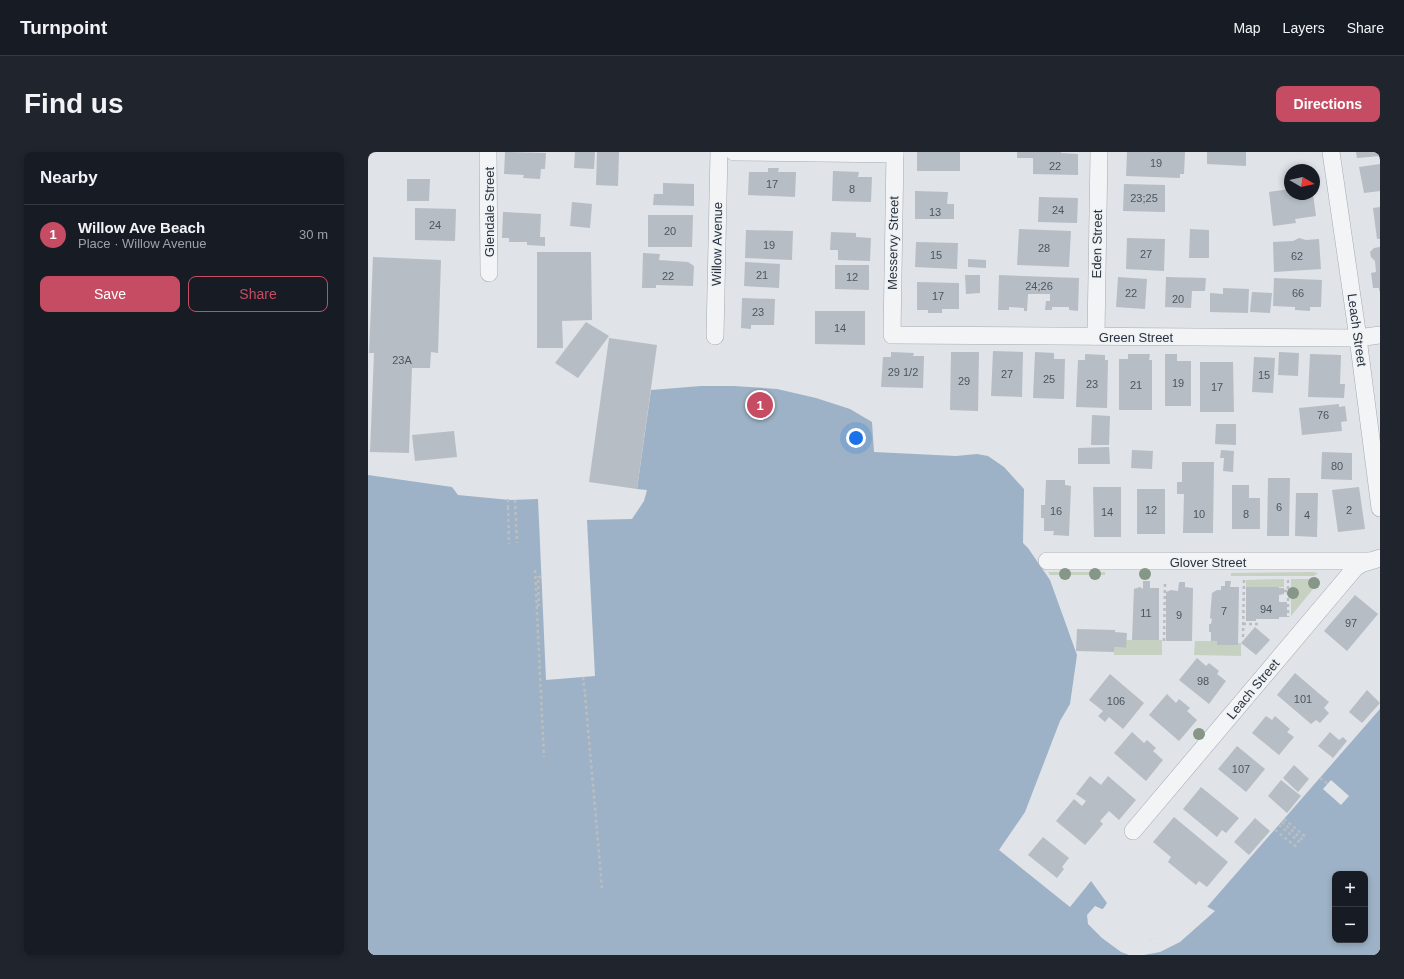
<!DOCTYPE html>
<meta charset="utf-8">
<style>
body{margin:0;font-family:Arial,sans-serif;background:#20242c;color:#f1f3f6}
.controls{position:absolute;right:12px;bottom:12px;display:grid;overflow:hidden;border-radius:8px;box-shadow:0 2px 6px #0003}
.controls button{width:36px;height:36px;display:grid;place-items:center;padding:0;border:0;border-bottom:1px solid #363941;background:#171b24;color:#f1f3f6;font:20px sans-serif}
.compass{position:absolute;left:916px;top:12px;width:36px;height:36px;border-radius:50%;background:#171b24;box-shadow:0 2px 6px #0003;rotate:99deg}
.you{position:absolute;left:488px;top:286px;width:14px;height:14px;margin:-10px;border:3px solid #fff;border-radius:50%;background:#1a73e8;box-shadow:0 0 0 6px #1a73e833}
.badge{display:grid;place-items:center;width:26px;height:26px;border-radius:50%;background:#c54c62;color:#fff;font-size:13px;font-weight:700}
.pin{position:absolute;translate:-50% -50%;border:2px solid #fff;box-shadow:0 1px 4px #0006}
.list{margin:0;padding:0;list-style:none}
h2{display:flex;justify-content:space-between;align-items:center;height:52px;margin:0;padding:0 16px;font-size:17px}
h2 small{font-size:13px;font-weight:400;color:#9ea1a6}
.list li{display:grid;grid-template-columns:26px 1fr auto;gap:12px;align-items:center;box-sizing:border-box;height:60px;padding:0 16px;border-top:1px solid #363941}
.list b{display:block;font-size:15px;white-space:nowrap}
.list p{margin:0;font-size:13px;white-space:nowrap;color:#9ea1a6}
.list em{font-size:13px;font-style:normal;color:#9ea1a6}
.actions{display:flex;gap:8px;padding:12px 16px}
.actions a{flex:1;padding:9px 0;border:1px solid #c54c62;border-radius:8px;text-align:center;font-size:14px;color:#c54c62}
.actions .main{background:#c54c62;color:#fff}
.map{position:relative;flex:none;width:1012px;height:803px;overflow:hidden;border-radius:8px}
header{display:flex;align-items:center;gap:24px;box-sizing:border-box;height:56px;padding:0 20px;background:#171b24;border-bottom:1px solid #363941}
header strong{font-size:19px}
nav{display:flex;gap:22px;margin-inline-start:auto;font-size:14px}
.intro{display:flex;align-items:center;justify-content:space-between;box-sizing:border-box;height:96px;padding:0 24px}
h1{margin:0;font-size:28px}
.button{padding:10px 18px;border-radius:8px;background:#c54c62;color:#fff;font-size:14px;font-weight:700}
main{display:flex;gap:24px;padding:0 24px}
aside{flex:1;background:#171b24;border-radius:8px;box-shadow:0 2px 6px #0003}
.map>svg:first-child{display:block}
.green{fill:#c6d1c1}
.water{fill:#9db2c6;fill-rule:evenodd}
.pier{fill:#e0e3e8}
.building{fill:#b7bdc4}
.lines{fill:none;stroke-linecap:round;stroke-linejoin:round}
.street-casing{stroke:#a5aab2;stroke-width:18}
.path{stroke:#babec2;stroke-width:2.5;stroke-dasharray:3 3;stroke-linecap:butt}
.street{stroke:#f2f4f6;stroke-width:17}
.tree{fill:#879787}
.labels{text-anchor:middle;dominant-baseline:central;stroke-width:3;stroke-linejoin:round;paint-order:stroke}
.number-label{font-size:11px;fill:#4c5560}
.street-label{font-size:13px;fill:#29323e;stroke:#eff2f5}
</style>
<header>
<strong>Turnpoint</strong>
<nav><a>Map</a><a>Layers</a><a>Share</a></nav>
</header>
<div class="intro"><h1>Find us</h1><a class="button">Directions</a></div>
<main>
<aside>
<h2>Nearby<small></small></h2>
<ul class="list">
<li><span class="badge">1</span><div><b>Willow Ave Beach</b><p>Place · Willow Avenue</p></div><em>30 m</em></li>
</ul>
<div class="actions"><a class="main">Save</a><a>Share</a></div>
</aside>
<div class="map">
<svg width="1012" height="803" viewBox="0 0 1012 803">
<rect width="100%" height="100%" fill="#e0e3e8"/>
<g class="green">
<polygon points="680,420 737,420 737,423 682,423"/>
<polygon points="944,420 950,421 946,424 863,424 863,421"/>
<polygon points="916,427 916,435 878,435 878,428"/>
<polygon points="923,427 948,427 950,431 923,464"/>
<polygon points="758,488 794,488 794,503 746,503 746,495 758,496"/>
<polygon points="827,489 849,489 849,493 870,493 870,491 873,491 873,504 826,503"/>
</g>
<path class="water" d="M333,234H366L409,237L448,246L482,257L504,270L506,300L588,304L609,302L620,304L636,315L656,337L655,391L660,396L682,428L709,503L702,552L692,569L657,660L631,698L702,755L723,729L739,751L731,763L769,790L803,784L839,755L1012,557V803H0V323L84,335L90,343L142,348L170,347L178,528L227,524L219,368L264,367L276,349L279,338L269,337L283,238ZM967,722H997V788H967Z"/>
<g class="pier">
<polygon points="963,628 981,644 973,653 955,637"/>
<polygon points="727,754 734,757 738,756 734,763 769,788 786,787 802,782 838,754 847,759 812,790 792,800 776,803 761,803 753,800 734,786 720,772 719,763"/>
</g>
<g class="building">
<polygon points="137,0 178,1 177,17 173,17 172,27 155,26 156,23 136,22"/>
<polygon points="207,0 227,0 226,17 206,16"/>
<polygon points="229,0 251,0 250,34 228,33"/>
<rect x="549" y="0" width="43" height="19"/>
<polygon points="649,0 693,0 693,1 710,2 710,23 665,22 665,6 649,6"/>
<polygon points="759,0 817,0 816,22 812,22 812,26 758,24"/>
<polygon points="839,0 878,0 878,14 839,12"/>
<polygon points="988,0 1012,0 1012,4 989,6"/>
<polygon points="1012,12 1012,39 996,41 991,15"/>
<polygon points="400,16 411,16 410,20 428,20 427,45 380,43 381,20 400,20"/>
<polygon points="465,19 491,20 490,25 504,25 503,50 464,49"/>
<polygon points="39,27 62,27 61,49 39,49"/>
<polygon points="295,31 326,32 326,54 285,53 286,42 295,42"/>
<polygon points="756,32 797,33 797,60 755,59"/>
<polygon points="922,37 922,42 945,42 948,64 927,67 928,71 905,74 901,40"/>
<polygon points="547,39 580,40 579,52 586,52 586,67 547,67"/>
<polygon points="671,45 710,46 709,71 670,70"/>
<polygon points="204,50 224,52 222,76 202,74"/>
<polygon points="1012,55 1012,87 1009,87 1005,56"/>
<polygon points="47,56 88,57 87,89 47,88"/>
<polygon points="135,60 173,62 172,85 177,85 177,94 159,93 159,90 141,90 141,86 134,86"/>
<polygon points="280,63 325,63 324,95 280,95"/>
<polygon points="651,77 703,79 701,115 649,113"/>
<polygon points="822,77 841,78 841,106 821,106"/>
<polygon points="378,78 425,79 424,108 377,106"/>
<polygon points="463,80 488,81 488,85 503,86 502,109 470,108 470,98 462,98"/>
<polygon points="759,86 797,87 796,119 758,117"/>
<polygon points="931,86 938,88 951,87 953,117 906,120 905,90 925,89"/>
<polygon points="548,90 590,91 589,117 547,115"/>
<polygon points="1012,95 1012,139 1011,139 1011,136 1005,136 1003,121 1008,120 1007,109 1003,105 1002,100 1006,96"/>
<polygon points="169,100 223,100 224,168 194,169 195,196 169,196"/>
<polygon points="275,101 292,102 291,108 320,110 326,114 325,134 288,133 288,136 274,136"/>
<polygon points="5,105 73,108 70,201 63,200 62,216 44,216 41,301 2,300 6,201 1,201"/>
<polygon points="600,107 618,108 618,116 600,115"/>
<polygon points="377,110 412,112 411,136 376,134"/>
<polygon points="467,113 501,113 501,138 467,137"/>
<polygon points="597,123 612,123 612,141 598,142"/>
<polygon points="631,123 711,126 710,159 701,158 701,155 684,155 684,158 677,158 678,149 682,149 682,142 660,142 659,159 656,159 656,156 641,155 641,158 630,158"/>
<polygon points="750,125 779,127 777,157 748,155"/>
<polygon points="798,125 838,126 837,139 824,139 823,156 797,155"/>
<polygon points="906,126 954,128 953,155 942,155 942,159 927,158 927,155 905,154"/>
<polygon points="549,130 591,131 591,157 574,157 574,161 560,161 560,158 549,158"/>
<polygon points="855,136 881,137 880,161 842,160 842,141 855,142"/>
<polygon points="884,140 904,141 902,161 882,160"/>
<polygon points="374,146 407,147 406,173 383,173 383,177 373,176"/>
<polygon points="447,159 497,159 497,193 447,192"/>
<polygon points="218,170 241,184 210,226 187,211"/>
<polygon points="241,186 289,193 269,337 221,330"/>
<polygon points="625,199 655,200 654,245 623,244"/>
<polygon points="523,200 546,201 545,204 556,204 555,236 513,235 515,205 523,205"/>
<polygon points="583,200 611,200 610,259 582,258"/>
<polygon points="667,200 686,201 686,207 697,207 696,247 665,246"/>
<polygon points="911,200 931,201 930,224 910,223"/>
<polygon points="717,202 737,203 737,208 740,208 739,256 708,255 710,208 717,208"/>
<polygon points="760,202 782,202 781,208 784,208 784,258 751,258 751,207 760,207"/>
<polygon points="797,202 809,202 809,209 823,209 823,254 797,254"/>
<polygon points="942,202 973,203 972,232 977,232 976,246 940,245"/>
<polygon points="886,205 907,206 905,241 884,240"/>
<polygon points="832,210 865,210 866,260 832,260"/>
<polygon points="971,252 971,255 977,254 979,269 973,270 974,279 934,283 931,256"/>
<polygon points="724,263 742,264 741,293 723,293"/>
<polygon points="848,272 868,272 868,293 847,292"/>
<polygon points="86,279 89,305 47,309 44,283"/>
<polygon points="741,295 742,312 710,312 710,296"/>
<polygon points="764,298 785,299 784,317 763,316"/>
<polygon points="853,298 866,299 865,320 855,319 856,306 852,306"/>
<polygon points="954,300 984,301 984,328 953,327"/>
<polygon points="814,310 846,310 845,381 815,381 816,342 809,342 809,330 814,330"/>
<polygon points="900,326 922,326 921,384 899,384"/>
<polygon points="678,328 697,328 697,333 703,334 701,384 685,383 686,379 676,379 676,366 673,366 673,353 677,353"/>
<polygon points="864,333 881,333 881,346 892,346 892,377 864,377"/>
<polygon points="725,335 753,335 753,385 726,385"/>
<polygon points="991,335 997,377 970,380 964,338"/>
<rect x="769" y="337" width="28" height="45"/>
<polygon points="928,341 950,341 949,385 927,384"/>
<polygon points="775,429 782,429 782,436 791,436 791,488 764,488 766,437 772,435 775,437"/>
<polygon points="857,429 863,429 862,435 871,435 870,493 849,493 849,489 843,489 843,480 841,480 841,472 843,472 844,467 842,466 844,441 849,438 853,438 853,434 857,434"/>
<polygon points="811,430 817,430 817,435 825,436 824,489 798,489 798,440 803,438 810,439"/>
<polygon points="878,435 911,435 911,436 916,436 916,442 911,443 911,450 919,450 919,465 911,465 911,467 888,467 888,469 878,469"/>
<polygon points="987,443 1010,462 979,499 956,479"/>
<polygon points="887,475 902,488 888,503 873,491"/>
<polygon points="709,477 747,478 747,480 759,481 758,496 746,495 746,500 708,499"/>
<polygon points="829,506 838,514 841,511 851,519 849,522 858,529 841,552 811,528"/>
<polygon points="927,521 961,550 956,556 961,561 952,571 948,568 943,572 909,543"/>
<polygon points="742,522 776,551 755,577 741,565 737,570 730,564 735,559 721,548"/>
<polygon points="999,538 1012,551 994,571 981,560"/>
<polygon points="799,542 808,551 811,547 822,556 819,559 829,568 811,589 781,563"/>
<polygon points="898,564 904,568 907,564 922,577 919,580 926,585 911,603 884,581"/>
<polygon points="764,580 776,591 779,588 788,596 785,599 795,608 778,629 746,601"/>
<polygon points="962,580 971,588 975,585 979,589 965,606 950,594"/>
<polygon points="869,594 897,617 878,640 850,617"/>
<polygon points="926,613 941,627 930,640 915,626"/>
<polygon points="722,624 733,633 740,624 768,648 751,668 741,659 732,669 735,672 717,693 688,669 706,647 714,654 718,649 708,642"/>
<polygon points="913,628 933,644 919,661 900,644"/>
<polygon points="833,635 871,666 858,681 854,678 849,685 815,657"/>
<polygon points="806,665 860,710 839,735 831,729 828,733 800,710 803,705 785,690"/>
<polygon points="887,666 902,679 881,703 866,690"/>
<polygon points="675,685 701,706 694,715 696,717 689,726 660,703"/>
</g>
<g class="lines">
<defs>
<g id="street">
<polyline points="120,0 121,121"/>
<polyline points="366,0 527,2"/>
<polyline points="527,0 524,183 990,186 1012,183"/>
<polyline points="963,0 990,186 1012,356"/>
<polyline points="347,184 351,0"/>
<polyline points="728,184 731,0"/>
<polyline points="679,409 1001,409"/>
<polyline points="765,679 987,416 993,412 1012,406"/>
</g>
</defs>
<use href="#street" class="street-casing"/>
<g class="path">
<polyline points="140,347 140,355"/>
<polyline points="147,348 149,391"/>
<polyline points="140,355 141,392"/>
<polyline points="167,418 176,605"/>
<polyline points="920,428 920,465"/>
<polyline points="916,439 921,439"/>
<polyline points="169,453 171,453 170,425 173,425"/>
<polyline points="875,472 890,472"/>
<polyline points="875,485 876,428"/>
<polyline points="796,489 797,429"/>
<polyline points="215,525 217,542"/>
<polyline points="217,542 234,736"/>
<polyline points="952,626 960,632"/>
<polyline points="916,667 939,686"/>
<polyline points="914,670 936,689"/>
<polyline points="911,673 934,692"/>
<polyline points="907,678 930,696"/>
</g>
<use href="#street" class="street"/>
</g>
<g class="tree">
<circle cx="697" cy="422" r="6"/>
<circle cx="727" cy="422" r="6"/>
<circle cx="777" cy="422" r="6"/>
<circle cx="946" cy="431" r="6"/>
<circle cx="925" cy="441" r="6"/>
<circle cx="831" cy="582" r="6"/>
</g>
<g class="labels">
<g class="number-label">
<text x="788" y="11">19</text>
<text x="687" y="14">22</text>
<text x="404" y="32">17</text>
<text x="484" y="37">8</text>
<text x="776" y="46">23;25</text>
<text x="690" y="58">24</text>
<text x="567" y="60">13</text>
<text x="67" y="73">24</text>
<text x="302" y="79">20</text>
<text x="401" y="93">19</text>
<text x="676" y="96">28</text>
<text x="778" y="102">27</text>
<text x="568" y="103">15</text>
<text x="929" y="104">62</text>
<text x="394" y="123">21</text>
<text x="300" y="124">22</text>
<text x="484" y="125">12</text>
<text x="671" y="134">24;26</text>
<text x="763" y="141">22</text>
<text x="930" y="141">66</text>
<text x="570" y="144">17</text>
<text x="810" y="147">20</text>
<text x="390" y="160">23</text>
<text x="472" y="176">14</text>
<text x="34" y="208">23A</text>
<text x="535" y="220">29 1/2</text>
<text x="639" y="222">27</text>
<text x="896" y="223">15</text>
<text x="681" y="227">25</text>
<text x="596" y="229">29</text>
<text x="810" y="231">19</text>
<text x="724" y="232">23</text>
<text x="768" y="233">21</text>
<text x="849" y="235">17</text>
<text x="955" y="263">76</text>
<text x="969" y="314">80</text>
<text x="911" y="355">6</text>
<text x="783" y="358">12</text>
<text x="981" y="358">2</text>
<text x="688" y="359">16</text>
<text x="739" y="360">14</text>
<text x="831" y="362">10</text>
<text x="878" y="362">8</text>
<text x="939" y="363">4</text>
<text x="898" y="457">94</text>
<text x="856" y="459">7</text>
<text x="778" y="461">11</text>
<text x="811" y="463">9</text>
<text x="983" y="471">97</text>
<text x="835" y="529">98</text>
<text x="935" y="547">101</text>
<text x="748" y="549">106</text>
<text x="873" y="617">107</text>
</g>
<g class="street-label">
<text transform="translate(121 60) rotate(-90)">Glendale Street</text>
<text transform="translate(525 91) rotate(-89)">Messervy Street</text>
<text transform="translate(349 92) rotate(-89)">Willow Avenue</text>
<text transform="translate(729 92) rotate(-89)">Eden Street</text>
<text transform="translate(989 178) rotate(82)">Leach Street</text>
<text x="768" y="185">Green Street</text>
<text x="840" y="410">Glover Street</text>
<text transform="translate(885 537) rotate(-50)">Leach Street</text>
</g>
</g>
</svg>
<div class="controls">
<button>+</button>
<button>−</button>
</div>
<svg class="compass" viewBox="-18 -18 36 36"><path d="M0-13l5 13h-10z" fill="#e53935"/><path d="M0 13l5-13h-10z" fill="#9ea1a6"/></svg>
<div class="you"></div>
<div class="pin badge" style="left:392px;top:253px">1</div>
</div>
</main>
